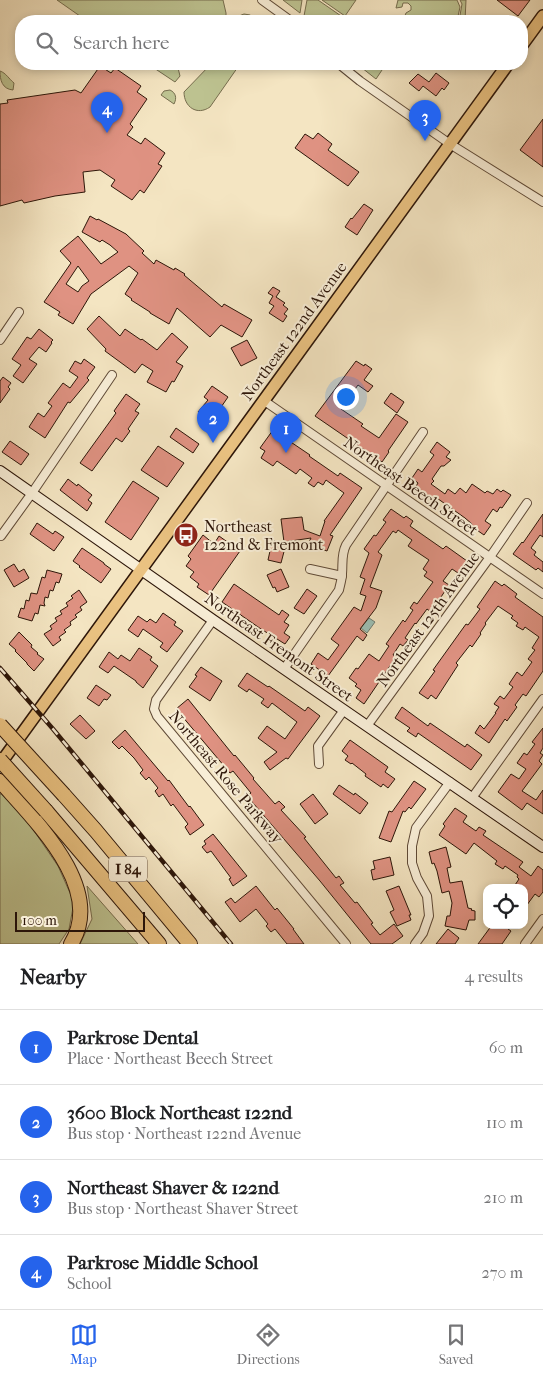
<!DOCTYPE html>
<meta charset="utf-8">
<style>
body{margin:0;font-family:"IM FELL French Canon",serif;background:#f2f2f2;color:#202124}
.controls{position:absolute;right:15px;bottom:15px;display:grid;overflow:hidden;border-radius:10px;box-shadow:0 2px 8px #0003}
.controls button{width:45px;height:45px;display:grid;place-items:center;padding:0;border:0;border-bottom:1px solid #e0e0e0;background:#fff;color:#202124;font:25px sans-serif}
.scale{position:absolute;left:15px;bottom:12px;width:130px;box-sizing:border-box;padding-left:5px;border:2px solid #2d1609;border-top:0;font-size:14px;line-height:18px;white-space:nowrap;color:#2d1609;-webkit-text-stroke:4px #f8eed7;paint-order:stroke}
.you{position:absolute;left:345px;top:396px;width:18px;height:18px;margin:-12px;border:4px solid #fff;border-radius:50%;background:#1a73e8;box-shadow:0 0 0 8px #1a73e833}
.badge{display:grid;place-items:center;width:32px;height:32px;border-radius:50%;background:#2563eb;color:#fff;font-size:16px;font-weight:700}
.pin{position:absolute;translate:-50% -41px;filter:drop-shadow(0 1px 2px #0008)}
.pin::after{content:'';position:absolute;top:26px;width:18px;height:15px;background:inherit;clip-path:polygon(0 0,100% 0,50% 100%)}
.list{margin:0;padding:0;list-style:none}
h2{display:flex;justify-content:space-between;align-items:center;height:65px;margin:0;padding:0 20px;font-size:21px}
h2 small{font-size:16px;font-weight:400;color:#757577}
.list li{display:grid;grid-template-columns:32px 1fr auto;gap:15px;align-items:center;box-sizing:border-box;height:75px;padding:0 20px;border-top:1px solid #e0e0e0}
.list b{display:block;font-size:19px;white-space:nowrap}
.list p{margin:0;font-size:16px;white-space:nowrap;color:#757577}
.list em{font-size:16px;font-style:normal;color:#757577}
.icon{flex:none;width:28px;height:28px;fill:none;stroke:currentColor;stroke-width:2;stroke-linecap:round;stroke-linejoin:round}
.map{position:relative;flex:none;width:543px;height:944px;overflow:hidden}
.search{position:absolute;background:#fff;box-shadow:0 2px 8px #0003;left:15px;right:15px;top:15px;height:55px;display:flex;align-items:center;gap:12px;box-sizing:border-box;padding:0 18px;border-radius:20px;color:#757577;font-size:19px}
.sheet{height:365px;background:#fff}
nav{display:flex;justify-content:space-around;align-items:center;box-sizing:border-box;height:70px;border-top:1px solid #e0e0e0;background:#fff;font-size:14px;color:#757577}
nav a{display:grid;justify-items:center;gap:2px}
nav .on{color:#2563eb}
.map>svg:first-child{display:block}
.green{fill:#bec492;stroke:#766d4e}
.water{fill:#9cbfb4;stroke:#707b70}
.building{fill:#df9282;stroke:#2d1609;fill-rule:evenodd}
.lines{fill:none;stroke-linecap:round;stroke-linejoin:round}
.street-casing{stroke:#5f4a37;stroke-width:10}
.secondary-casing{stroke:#2d1609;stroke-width:12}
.primary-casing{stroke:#2d1609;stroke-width:14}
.highway-casing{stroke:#2d1609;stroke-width:16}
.street{stroke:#f8eed7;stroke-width:8}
.secondary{stroke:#f8eed7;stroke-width:10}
.primary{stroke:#eac281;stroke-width:11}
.highway{stroke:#eac281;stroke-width:14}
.rail-casing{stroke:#2d1609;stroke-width:4.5}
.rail{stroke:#f8eed7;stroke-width:2.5;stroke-dasharray:8;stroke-linecap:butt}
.highway-bridge-casing{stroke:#2d1609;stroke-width:16;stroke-linecap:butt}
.highway-bridge{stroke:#eac281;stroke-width:14}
.labels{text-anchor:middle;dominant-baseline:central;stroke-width:4;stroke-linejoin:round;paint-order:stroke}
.shield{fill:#f8eed7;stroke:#6a5747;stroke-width:1}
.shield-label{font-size:15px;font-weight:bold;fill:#2d1609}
.street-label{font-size:16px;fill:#2d1609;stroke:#f8eed7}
.poi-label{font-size:16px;fill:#2d1609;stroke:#f8eed7;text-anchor:start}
</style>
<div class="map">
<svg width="543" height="944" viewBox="0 0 543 944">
<rect width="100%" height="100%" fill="#f4e5c2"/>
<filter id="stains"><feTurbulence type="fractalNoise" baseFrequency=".004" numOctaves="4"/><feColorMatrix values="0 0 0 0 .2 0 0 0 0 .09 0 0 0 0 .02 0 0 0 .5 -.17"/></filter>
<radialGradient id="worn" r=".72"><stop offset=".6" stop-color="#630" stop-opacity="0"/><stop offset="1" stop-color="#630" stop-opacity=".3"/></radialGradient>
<g class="green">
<polygon points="57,0 223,0 226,13 226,21 87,21"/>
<polygon points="283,0 302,0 300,13"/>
<polygon points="307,0 318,0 344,18 341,21 310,21 304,16"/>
<polygon points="322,0 356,0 345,16"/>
<polygon points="398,0 457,0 460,7 457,21 423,21 404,18 406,13 411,10 411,6 408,3 403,3 402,7 396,8"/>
<polygon points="460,0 466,0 465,21 459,21 462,4"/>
<polygon points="244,14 250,15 258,21 236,21 239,16"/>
<polygon points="148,64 191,64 178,68 180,76 175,82"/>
<path d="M211,64H240L210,107C197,116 184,107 184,92Z"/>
<polygon points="357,64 373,64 380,68 383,64 386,64 376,79"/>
<path d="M0,71C6,73 9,79 14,83L13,90C2,89 0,80 0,71Z"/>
<path d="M170,90C176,93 177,98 174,104L161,95L164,91Z"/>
<polygon points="2,792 30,825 58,866 74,902 69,929 59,944 0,944 0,795"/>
<polygon points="87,886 138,944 80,944 92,919"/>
</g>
<polygon class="water" points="369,618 375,622 367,633 361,628"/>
<g class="building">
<polygon points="497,0 530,0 518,16"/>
<polygon points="100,66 111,73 115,68 141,86 137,92 147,99 130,124 133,127 127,135 141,144 145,138 165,153 158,164 162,166 144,193 140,190 132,200 111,186 115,180 100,170 83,172 85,192 55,196 24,203 22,200 0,206 0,104 8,103 7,100 75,90 81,93"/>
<polygon points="436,73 449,83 444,90 442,88 436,96 423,86 419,91 409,83 418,74 429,82"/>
<polygon points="543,119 543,167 520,150"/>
<polygon points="318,133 332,144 328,150 359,172 348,186 295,148 305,134 313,139"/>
<polygon points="364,204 373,210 357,235 345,227 351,218 352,219"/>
<path d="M90,216L97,220L98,219L126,234L144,251L142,253L154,264L156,260L174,270L175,268L185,274L184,275L222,307L224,304L252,320L242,337L221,325L210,337L177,308L169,324L150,313V312L131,300L132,299L125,294L138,273L129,266L91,294L73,324L58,315L60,312L44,302L71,263L60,251L78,236L101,264L118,252L110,245L102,240L100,242L82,232ZM78,266L89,281L82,286L78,292L66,284Z"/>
<polygon points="273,287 280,291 276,297 285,303 283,305 288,309 284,314 287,316 283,322 269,313 274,306 269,303 273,296 268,293"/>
<polygon points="99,316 120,336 125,329 141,340 142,339 157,350 172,333 188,347 176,362 183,366 174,382 172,381 166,392 147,382 153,371 142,364 135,373 105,351 106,349 87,329"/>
<polygon points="39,329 53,340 51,342 52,343 46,352 39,347 29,359 37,364 23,383 13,376 21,365 12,359 27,337 31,339"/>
<polygon points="247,340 257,358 241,366 231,348"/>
<polygon points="84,359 95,367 87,378 89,380 70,403 68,402 45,438 29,427 38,413 44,417 52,406 48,403 63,383 70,388 78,377 69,371 75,361 81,364"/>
<polygon points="356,361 364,366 365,364 372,369 364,380 373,386 368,392 358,385 341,409 363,424 361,426 379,438 396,414 408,422 388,451 389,452 382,462 315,416"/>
<polygon points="3,377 11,383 8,387 10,389 0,403 0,381"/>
<polygon points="212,386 228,397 217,413 219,415 213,423 198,412 208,400 204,397"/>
<polygon points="391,393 404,402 397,413 384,403"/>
<polygon points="126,394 140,404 135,411 139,413 128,429 130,431 122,442 116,438 92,471 80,463 116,413 114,411"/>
<polygon points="176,428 199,444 193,453 170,437"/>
<polygon points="273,430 310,455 309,456 338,476 340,473 362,488 330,535 333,536 327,551 308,544 311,538 284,542 281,519 302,517 304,530 320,536 325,521 324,521 344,493 326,480 323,485 318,482 314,487 308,483 312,478 300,469 296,474 277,461 273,466 261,458 265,451 260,448"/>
<polygon points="10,441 29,454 21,465 2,452"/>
<polygon points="437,442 450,452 446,457 451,460 444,466 441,466 432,479 434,481 431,484 445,494 448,489 455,494 460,488 466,493 472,484 485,493 487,491 493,494 497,489 501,492 503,490 511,495 502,508 500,507 497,512 493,509 485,521 491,525 484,535 471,526 472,524 465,518 434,496 432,499 415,488 418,483 412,478 418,469 422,472 434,455 430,452"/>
<polygon points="158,446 184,463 167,487 141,470"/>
<polygon points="68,479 77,486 78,484 92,495 88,500 92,503 87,511 60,490"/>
<polygon points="133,481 159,498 131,540 105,522"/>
<polygon points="391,509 404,518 406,516 413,521 410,526 443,549 446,546 467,561 458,573 452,569 443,581 449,585 431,612 427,609 416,624 415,623 405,638 408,640 403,646 400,644 393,655 396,657 364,704 356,698 361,690 355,686 357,684 349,678 356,668 358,669 369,654 379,661 389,646 386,644 403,620 405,622 413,610 410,608 414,602 417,604 433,582 424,576 427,572 423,569 429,560 408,546 412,540 398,530 396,533 393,531 378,552 382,555 370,587 382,591 376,608 360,629 367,635 363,641 357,636 328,676 311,664 318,653 328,660 339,645 331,639 354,607 361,611 366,596 360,594 365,579 360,577 369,553 364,549 374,535 376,536 386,522 383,520"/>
<polygon points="543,514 543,537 540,535 531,548 536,552 534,555 543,562 543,572 538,568 536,570 513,554 522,542 523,543"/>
<polygon points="37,523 53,534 55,531 64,537 54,551 30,534"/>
<polygon points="203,535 214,544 219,536 240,551 209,595 197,587 199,584 190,577 194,572 186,566 191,559 188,556"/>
<polygon points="271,540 286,544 281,563 268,560 270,551 268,551"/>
<polygon points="82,548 104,563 104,564 111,569 101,583 79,567 80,566 73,561"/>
<polygon points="14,564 19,572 24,569 29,578 14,587 4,570"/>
<polygon points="281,569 289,587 277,592 275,587 273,588 267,575"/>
<polygon points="47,570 62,574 59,583 56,582 53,591 50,590 48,598 45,597 44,603 45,606 40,605 38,614 35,613 32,621 18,617 21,608 24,609 26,600 29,601 31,593 37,594 42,577 45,578"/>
<polygon points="495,581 502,586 504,584 517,594 515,597 543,617 543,671 526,696 523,694 515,705 517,707 507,721 505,719 489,743 475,733 480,725 484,729 496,713 495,713 499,707 494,704 500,696 504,699 513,687 509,684 517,672 522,676 532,662 528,659 535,650 532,648 539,637 525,627 523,630 516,626 518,623 511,618 513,616 498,606 485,623 486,624 480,633 481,634 472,647 470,645 456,663 458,665 436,699 431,695 428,699 419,693 435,671 433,670 466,624 468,625 480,609 477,607"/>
<polygon points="234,584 279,615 282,610 289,615 284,622 289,625 284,633 290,637 285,644 261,629 222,602"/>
<polygon points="307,589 317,596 304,614 294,608"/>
<polygon points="79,590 87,602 80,607 82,610 75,615 77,617 70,622 71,625 64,630 66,632 59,637 61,640 53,646 44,634 52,629 50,626 57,621 55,618 62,614 60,611 68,606 66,603 73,598 71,596"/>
<polygon points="163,613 176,622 174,625 183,631 167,652 160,647 163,643 143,629 138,637 128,630 138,616 147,622 150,619 156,623"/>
<polygon points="19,632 32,645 31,647 38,653 37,654 44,659 34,671 27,664 27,663 15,651 16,650 9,644"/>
<polygon points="139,648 152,657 150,660 158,666 143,688 136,682 136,681 114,666 108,673 99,667 109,652 118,659 121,655 130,661"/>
<polygon points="201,667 222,681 210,701 189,687 197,676 195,675"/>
<polygon points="247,673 268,687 269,686 305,711 308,707 320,716 288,759 286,758 270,770 264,762 277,752 258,738 267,726 285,739 297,722 272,703 268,708 261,703 264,699 249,689 247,692 238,686"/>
<polygon points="96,685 111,695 107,700 104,699 99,706 87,698"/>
<polygon points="188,699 234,756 235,755 254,778 253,779 275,804 279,801 285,807 281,810 306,837 304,838 336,878 339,876 344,883 340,885 355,903 357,902 373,923 371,924 380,935 394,924 403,936 392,944 371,944 320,881 247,796 251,793 233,771 230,773 176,709"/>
<polygon points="402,707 428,726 430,723 465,747 467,744 482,755 471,770 418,733 416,737 407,731 410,728 395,718"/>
<polygon points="80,715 95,731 86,739 70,724"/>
<polygon points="543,728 543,748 540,753 543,755 539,761 542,764 522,791 536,800 543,790 543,814 527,803 522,810 498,792 511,774 519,779 526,769 517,763 524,753 527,755 535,744 532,742"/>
<polygon points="125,730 168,781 169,780 189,807 190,806 204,825 190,835 185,827 188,824 173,804 171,806 163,794 159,797 155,791 158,788 149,777 146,780 140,773 143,770 134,758 122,746 119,749 112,742"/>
<polygon points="350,740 388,767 385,772 395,779 388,788 383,784 381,787 365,776 366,774 352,763 351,764 345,760 348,756 342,751"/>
<polygon points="414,781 426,789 411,809 409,807 405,812 403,811 391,842 379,838 389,811 392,812"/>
<polygon points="339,785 354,795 355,793 368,803 360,814 333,794"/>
<polygon points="313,794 328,814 315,824 300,804"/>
<polygon points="455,808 467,816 463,822 476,831 479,827 486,831 483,835 523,862 519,867 531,876 538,866 543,870 543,892 539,897 535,894 524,909 524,888 513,888 519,879 517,877 518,875 505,866 503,869 495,864 497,861 474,843 466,854 439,835 445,826 443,824"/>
<polygon points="213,834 247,876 233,886 229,879 231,878 211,851 207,853 202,847 206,844 204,841"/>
<polygon points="446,847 451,867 447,868 450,883 462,881 468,908 472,909 471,910 475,911 475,920 469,920 466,930 445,926 447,916 450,916 452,903 449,891 442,893 437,871 434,863 432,864 429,852"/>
<polygon points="390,857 394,875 373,880 371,870 375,869 373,861"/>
<polygon points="256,886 275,910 277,908 294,929 293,929 304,944 287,944 275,929 271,932 266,926 268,924 256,909 240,922 225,902 231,898 235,903"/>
<polygon points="399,886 411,915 409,915 411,920 397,926 390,912 394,910 386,891"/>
<polygon points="492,925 511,925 508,929 511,931 502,944 478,944"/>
<polygon points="448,929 459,938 455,944 436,944"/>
</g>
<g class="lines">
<defs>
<g id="street">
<polyline points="262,0 291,21"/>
<polyline points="339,64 360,81 450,144 543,202"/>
<polyline points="0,340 19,312"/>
<polyline points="263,400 543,594"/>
<polyline points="1,536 32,493 112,375"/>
<polyline points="310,569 342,576"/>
<polyline points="213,620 156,700 154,709 157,716 346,944"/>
<path d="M284,669L339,590C340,585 342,579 342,574C343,563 341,555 346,545L423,432"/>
<polyline points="367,726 490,557 527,503"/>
<polyline points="319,764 318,746 344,710"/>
<polyline points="472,798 543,699"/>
<polyline points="415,944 423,933 429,916 427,896 417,878 412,863 412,846 416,828 450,782"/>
<polyline points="525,944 543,919"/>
</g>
<polyline id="secondary" points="0,471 213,620 543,847"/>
<g id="primary">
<polyline points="522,45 543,16"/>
<polyline points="0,764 508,64"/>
</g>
<g id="highway">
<path d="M0,781C34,820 106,888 71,944"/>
<polyline points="64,795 96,831 190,944"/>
<polyline points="46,811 159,944"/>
</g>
</defs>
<use href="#street" class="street-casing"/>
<use href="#secondary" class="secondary-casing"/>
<use href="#primary" class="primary-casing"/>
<use href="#highway" class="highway-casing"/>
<use href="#street" class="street"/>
<use href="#secondary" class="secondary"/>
<use href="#primary" class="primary"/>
<use href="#highway" class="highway"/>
<defs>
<polyline id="rail" points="0,668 53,729 231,944"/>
</defs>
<use href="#rail" class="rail-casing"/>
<use href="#rail" class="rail"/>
<defs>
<g id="highway-bridge">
<polyline points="0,725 64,795"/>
<polyline points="0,760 46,811"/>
</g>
</defs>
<use href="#highway-bridge" class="highway-bridge-casing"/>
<use href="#highway-bridge" class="highway-bridge"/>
</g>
<defs>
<symbol id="bus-disc" viewBox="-11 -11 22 22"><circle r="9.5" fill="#8f2418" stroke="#f8eed7"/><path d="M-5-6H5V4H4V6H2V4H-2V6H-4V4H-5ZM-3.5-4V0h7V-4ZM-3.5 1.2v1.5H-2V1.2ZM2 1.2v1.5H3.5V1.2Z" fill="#fff"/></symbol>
</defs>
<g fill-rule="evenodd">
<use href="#bus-disc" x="172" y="521" width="28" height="28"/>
</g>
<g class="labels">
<rect class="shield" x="109" y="856.5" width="38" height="25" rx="4"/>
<g class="shield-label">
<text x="128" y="869">I 84</text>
</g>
<g class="street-label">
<text transform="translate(294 331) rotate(-54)">Northeast 122nd Avenue</text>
<text transform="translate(411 486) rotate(35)">Northeast Beech Street</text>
<text transform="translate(428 619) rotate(-54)">Northeast 125th Avenue</text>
<text transform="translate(279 647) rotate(35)">Northeast Fremont Street</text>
<text transform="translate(226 777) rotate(50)">Northeast Rose Parkway</text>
</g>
<g class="poi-label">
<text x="204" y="526">Northeast<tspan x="204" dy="18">122nd &amp; Fremont</tspan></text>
</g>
</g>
<rect width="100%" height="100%" filter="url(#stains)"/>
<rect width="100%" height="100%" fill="url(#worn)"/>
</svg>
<div class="controls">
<button><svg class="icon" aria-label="locate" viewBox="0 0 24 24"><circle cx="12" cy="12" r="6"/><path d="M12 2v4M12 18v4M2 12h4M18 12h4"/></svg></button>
</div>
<div class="scale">100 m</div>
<div class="you"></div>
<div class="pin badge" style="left:286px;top:453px">1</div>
<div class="pin badge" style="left:213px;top:443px">2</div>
<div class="pin badge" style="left:425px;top:141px">3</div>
<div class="pin badge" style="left:107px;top:133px">4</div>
<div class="search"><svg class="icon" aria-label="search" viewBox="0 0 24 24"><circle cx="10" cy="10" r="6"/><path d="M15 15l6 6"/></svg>Search here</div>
</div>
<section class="sheet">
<h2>Nearby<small>4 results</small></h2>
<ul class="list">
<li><span class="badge">1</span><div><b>Parkrose Dental</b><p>Place · Northeast Beech Street</p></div><em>60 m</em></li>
<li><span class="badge">2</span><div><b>3600 Block Northeast 122nd</b><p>Bus stop · Northeast 122nd Avenue</p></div><em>110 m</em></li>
<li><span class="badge">3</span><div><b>Northeast Shaver &amp; 122nd</b><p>Bus stop · Northeast Shaver Street</p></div><em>210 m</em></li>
<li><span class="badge">4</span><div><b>Parkrose Middle School</b><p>School</p></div><em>270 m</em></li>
</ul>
</section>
<nav>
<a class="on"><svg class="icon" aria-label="map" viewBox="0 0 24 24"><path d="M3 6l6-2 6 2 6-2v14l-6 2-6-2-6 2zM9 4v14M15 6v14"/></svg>Map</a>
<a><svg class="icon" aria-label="directions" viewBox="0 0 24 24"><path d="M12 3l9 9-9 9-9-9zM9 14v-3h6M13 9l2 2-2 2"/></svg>Directions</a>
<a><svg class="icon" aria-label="saved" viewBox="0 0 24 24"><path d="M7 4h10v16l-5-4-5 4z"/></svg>Saved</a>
</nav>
